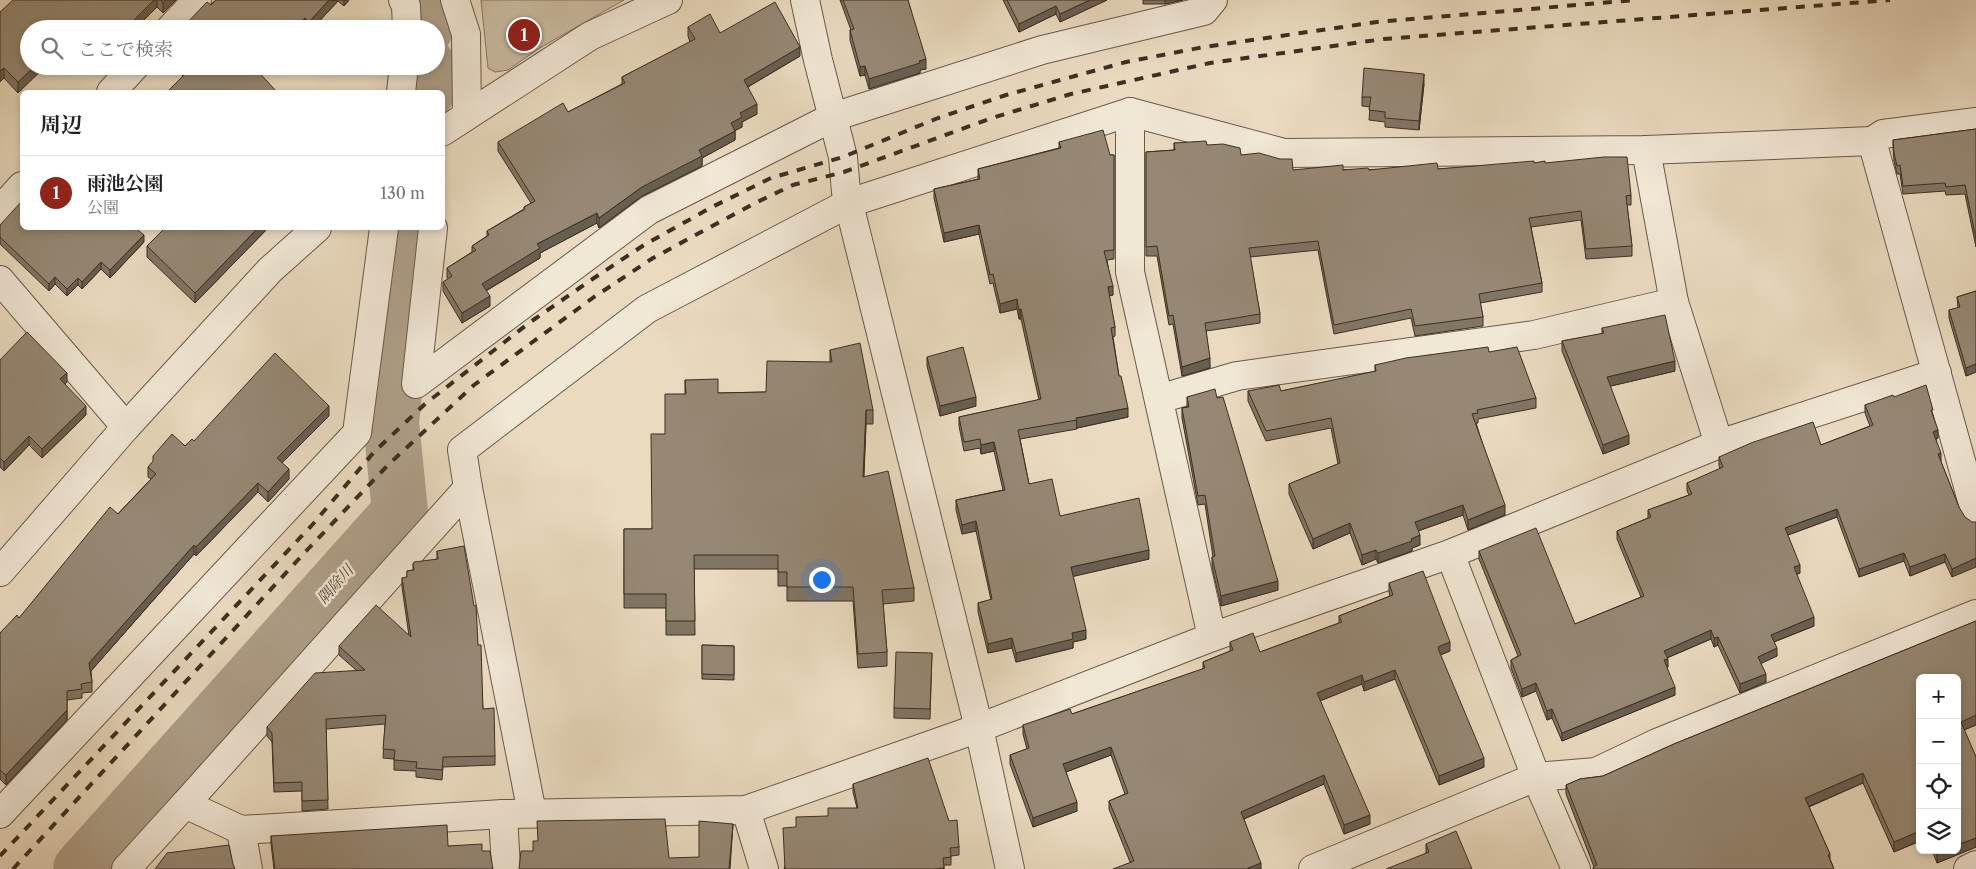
<!DOCTYPE html>
<html lang="ja">
<meta charset="utf-8">
<style>
body{margin:0;font-family:"Libre Caslon Text","Noto Serif JP",serif;background:#f6f6f6;color:#202124}
.controls{position:absolute;right:15px;bottom:15px;display:grid;overflow:hidden;border-radius:8px;box-shadow:0 2px 8px #0003}
.controls button{width:45px;height:45px;display:grid;place-items:center;padding:0;border:0;border-bottom:1px solid #e0e0e0;background:#fff;color:#202124;font:25px sans-serif}
.you{position:absolute;left:821px;top:579px;width:18px;height:18px;margin:-12px;border:4px solid #fff;border-radius:50%;background:#1a73e8;box-shadow:0 0 0 8px #1a73e833}
.badge{display:grid;place-items:center;width:32px;height:32px;border-radius:50%;background:#8f2418;color:#fff;font-size:16px;font-weight:700}
.pin{position:absolute;translate:-50% -50%;border:2px solid #fff;box-shadow:0 1px 5px #0006}
.list{margin:0;padding:0;list-style:none}
h2{display:flex;justify-content:space-between;align-items:center;height:65px;margin:0;padding:0 20px;font-size:21px}
h2 small{font-size:16px;font-weight:400;color:#757577}
.list li{display:grid;grid-template-columns:32px 1fr auto;gap:15px;align-items:center;box-sizing:border-box;height:75px;padding:0 20px;border-top:1px solid #e0e0e0}
.list b{display:block;font-size:19px;white-space:nowrap}
.list p{margin:0;font-size:16px;white-space:nowrap;color:#757577}
.list em{font-size:16px;font-style:normal;color:#757577}
.icon{flex:none;width:28px;height:28px;fill:none;stroke:currentColor;stroke-width:2;stroke-linecap:round;stroke-linejoin:round}
.map{position:relative;flex:none;width:1976px;height:869px;overflow:hidden}
.search{position:absolute;background:#fff;box-shadow:0 2px 8px #0003;left:20px;top:20px;width:425px;height:55px;display:flex;align-items:center;gap:12px;box-sizing:border-box;padding:0 18px;border-radius:28px;color:#757577;font-size:19px}
.panel{position:absolute;background:#fff;box-shadow:0 2px 8px #0003;left:20px;top:90px;width:425px;height:140px;border-radius:8px}
.map>svg:first-child{display:block}
.green{fill:#ccbda4;stroke:#847663}
.lines{fill:none;stroke-linecap:round;stroke-linejoin:round}
.river{stroke:#afa08a;stroke-width:56}
.minor-casing{stroke:#685a49;stroke-width:30}
.minor{stroke:#f1e7d5;stroke-width:28}
.rail{stroke:#3c2f22;stroke-width:4;stroke-dasharray:9 9;stroke-linecap:butt}
.wall{fill:#817564;stroke:#3c2f22}
.shaded-wall{fill:#695f51;stroke:#3c2f22}
.building{fill:#968874;stroke:#3c2f22}
.labels{text-anchor:middle;dominant-baseline:central;stroke-width:5;stroke-linejoin:round;paint-order:stroke}
.water-label{font-size:15px;font-style:italic;fill:#594b3c;stroke:#f1e7d5}
</style>
<div class="map">
<svg width="1976" height="869" viewBox="0 0 1976 869">
<rect width="100%" height="100%" fill="#eadabf"/>
<filter id="stains"><feTurbulence type="fractalNoise" baseFrequency=".004" numOctaves="4"/><feColorMatrix values="0 0 0 0 .2 0 0 0 0 .09 0 0 0 0 .02 0 0 0 .5 -.17"/></filter>
<radialGradient id="worn" r=".72"><stop offset=".6" stop-color="#630" stop-opacity="0"/><stop offset="1" stop-color="#630" stop-opacity=".3"/></radialGradient>
<polygon class="green" points="481,0 624,0 538,49 508,70 495,72 488,68"/>
<g class="lines">
<g class="river">
<polyline points="420,0 423,7 425,29"/>
<polyline points="427,92 428,66"/>
<polyline points="81,869 400,512 391,422 411,228"/>
</g>
<defs>
<g id="minor">
<polyline points="403,0 406,6 407,29"/>
<polyline points="455,0 466,34 467,115"/>
<polyline points="805,0 818,60 843,157 846,192 979,728 1010,869"/>
<polyline points="170,29 197,0"/>
<polyline points="111,92 135,66"/>
<polyline points="401,92 404,66"/>
<polyline points="1130,112 1130,272 1212,637"/>
<polyline points="442,132 590,36 668,0"/>
<polyline points="1872,141 1883,134 1976,122"/>
<polyline points="1646,150 1674,302 1719,444"/>
<polyline points="0,210 22,186"/>
<polyline points="433,228 416,384 649,210 833,117 1042,50 1204,11 1213,0"/>
<polyline points="0,280 126,427"/>
<polyline points="1159,399 1237,376 1534,335 1674,302"/>
<polyline points="1450,554 1536,777 1576,869"/>
<polyline points="0,572 126,427 270,270 317,228"/>
<polyline points="185,804 468,488"/>
<polyline points="746,810 764,869"/>
<polyline points="532,813 468,488 462,450 647,309 849,203 1130,112 1284,153 1646,150 1872,141 1976,515"/>
<polyline points="0,814 357,433 384,228"/>
<polyline points="503,814 506,869"/>
<polyline points="241,830 248,869"/>
<polyline points="126,869 185,804 241,830 503,814 746,810 979,728 1212,637 1450,554 1719,444 1937,373"/>
<polyline points="1313,869 1536,777 1596,772 1657,743 1976,614"/>
<polyline points="1968,869 1976,865"/>
</g>
</defs>
<use href="#minor" class="minor-casing"/>
<use href="#minor" class="minor"/>
<g class="rail">
<polyline points="0,856 313,524 374,452 425,404 529,323 591,280 644,245 712,207 771,178 843,157 938,118 1006,95 1126,62 1204,47 1377,22 1636,0"/>
<polyline points="13,869 308,549 388,465 474,385 594,297 653,258 755,203 793,185 844,172 992,118 1071,94 1210,63 1384,39 1890,0"/>
</g>
</g>
<g class="wall">
<polygon points="13,0 176,0 163,13 157,7 29,29 18,93 4,78 0,82"/>
<polygon points="216,0 349,0 344,6 338,1 312,29 184,29 184,26"/>
<polygon points="840,0 908,0 926,69 920,70 920,73 869,89 865,75 860,76 850,40 850,30 851,30"/>
<polygon points="1003,0 1107,0 1060,22 1056,14 1019,32"/>
<polygon points="1143,0 1183,0 1165,4 1143,4"/>
<polygon points="688,27 720,33 800,56 748,87 757,114 742,122 742,127 735,130 735,140 702,158 702,166 642,196 599,228 597,223 540,253 540,258 486,291 490,306 462,323 443,291 443,282 448,279 447,278 447,268 472,252 472,246 487,236 487,231 524,209 524,207 531,203 498,151 498,142 568,112 622,84 622,77 690,42 688,36"/>
<polygon points="75,66 97,66 94,70 90,66 82,74"/>
<polygon points="182,66 264,66 183,76 182,75"/>
<polygon points="1424,84 1419,130 1385,127 1385,122 1369,120 1370,107 1362,106 1362,97"/>
<polygon points="1976,129 1976,247 1965,194 1946,195 1945,191 1903,194 1900,174 1897,174 1894,161 1893,148 1893,140"/>
<polygon points="1059,142 1110,155 1114,155 1114,259 1107,260 1113,295 1109,296 1115,327 1115,336 1113,337 1119,376 1128,417 1077,428 1077,429 1020,439 1029,484 1060,516 1149,559 1073,576 1086,639 1073,642 1073,648 1016,662 1012,648 988,653 978,612 978,603 991,600 976,531 962,534 956,510 956,500 1003,490 994,451 981,454 980,448 964,451 959,426 959,417 1039,400 1021,319 1019,319 1017,309 1000,313 993,283 990,284 979,234 944,242 934,198 934,189 978,179 978,169 1059,148"/>
<polygon points="1174,143 1207,145 1293,170 1438,169 1534,163 1545,163 1631,195 1631,205 1627,205 1632,246 1632,256 1586,259 1581,220 1531,227 1542,283 1542,292 1480,303 1483,317 1483,326 1415,336 1411,318 1334,334 1318,250 1250,257 1260,314 1260,323 1206,331 1210,368 1182,376 1173,324 1169,325 1157,256 1146,256 1146,152 1174,150"/>
<polygon points="0,225 144,242 110,278 101,269 82,289 78,285 67,296 55,284 49,291 0,244"/>
<polygon points="268,228 195,303 147,257 147,246"/>
<polygon points="1976,291 1976,372 1966,376 1949,318 1949,310 1958,308 1957,297"/>
<polygon points="1602,328 1675,371 1610,386 1629,444 1603,454 1562,351 1562,341 1602,334"/>
<polygon points="830,350 873,410 873,424 866,424 864,476 914,588 914,601 883,604 887,652 887,666 858,668 853,601 787,601 787,586 778,586 778,569 694,569 695,635 666,635 666,608 624,608 624,529 652,529 665,434 685,394 685,380 718,393 766,392 830,362"/>
<polygon points="1489,352 1536,398 1536,408 1478,419 1478,423 1476,423 1505,515 1468,530 1463,515 1418,531 1420,545 1412,548 1412,551 1378,563 1376,559 1362,565 1350,533 1313,549 1289,494 1289,484 1338,464 1331,428 1266,441 1248,401 1248,391 1281,391 1375,372 1375,365"/>
<polygon points="927,357 976,406 940,416 927,366"/>
<polygon points="0,360 67,382 65,384 86,415 42,458 29,445 4,471 0,467"/>
<polygon points="1187,397 1217,398 1278,590 1221,606 1212,567 1212,557 1213,557 1205,504 1198,505 1182,418 1182,408 1187,407"/>
<polygon points="1894,397 1933,415 1938,438 1936,439 1941,461 1941,462 1959,507 1952,577 1945,562 1910,576 1904,561 1859,577 1837,517 1788,535 1800,573 1796,575 1814,626 1774,642 1777,656 1761,663 1766,682 1740,693 1718,645 1714,647 1711,639 1667,658 1668,667 1667,668 1675,695 1562,741 1552,718 1547,720 1536,691 1522,697 1511,668 1511,660 1518,656 1479,559 1479,551 1575,624 1641,597 1617,539 1617,531 1648,518 1648,510 1689,495 1687,491 1687,483 1720,469 1719,465 1719,457 1821,445 1870,426 1865,413 1865,405"/>
<polygon points="329,416 282,463 289,479 268,502 258,492 196,556 194,554 91,671 92,682 92,692 82,693 82,698 67,700 67,720 6,785 0,779 0,633 19,618 151,479 148,477 148,467 194,441"/>
<polygon points="437,551 478,645 483,709 495,756 495,765 443,767 442,780 416,777 416,771 394,770 394,759 383,758 385,724 326,729 328,809 302,811 302,791 274,792 272,742 267,736 267,727 356,670 339,655 339,646 409,636 402,587 402,578 407,577 407,571 413,570 413,564 437,559"/>
<polygon points="1389,583 1450,651 1440,655 1484,767 1439,785 1395,679 1364,691 1362,684 1320,701 1370,824 1344,834 1324,784 1244,819 1261,869 1130,862 1109,809 1109,801 1125,794 1111,755 1066,772 1077,811 1033,827 1010,764 1010,755 1027,749 1023,734 1023,725 1072,714 1203,669 1203,662 1230,651 1230,642 1260,652 1339,623 1339,616 1390,596 1389,592"/>
<polygon points="1976,621 1976,725 1964,730 1976,757 1976,847 1937,863 1932,850 1957,850 1957,678 1920,678 1920,841 1894,852 1863,783 1809,807 1830,854 1830,859 1834,869 1593,869 1594,867 1566,794 1566,785 1580,779 1603,776 1674,744"/>
<polygon points="702,645 734,646 734,680 702,679"/>
<polygon points="932,653 930,719 894,718 894,708"/>
<polygon points="853,784 949,821 959,847 959,855 951,856 951,865 944,865 944,869 784,869 796,827 828,816 857,808 853,792"/>
<polygon points="271,836 448,846 482,851 493,869 274,869 271,844"/>
<polygon points="1426,844 1472,869 1426,853"/>
</g>
<g class="shaded-wall">
<polygon points="154,0 157,0 157,7 135,29 125,29"/>
<polygon points="166,0 176,0 163,13 163,3"/>
<polygon points="329,0 338,1 312,29 309,29 309,22"/>
<polygon points="344,0 349,0 344,6"/>
<polygon points="1090,0 1107,0 1060,22 1060,14"/>
<polygon points="1165,0 1183,0 1165,4"/>
<polygon points="1056,6 1056,14 1019,32 1019,24"/>
<polygon points="305,18 305,29 293,29"/>
<polygon points="800,47 800,56 744,89 744,80"/>
<polygon points="926,59 926,69 920,70 920,73 869,89 869,79"/>
<polygon points="35,66 46,66 18,93 18,82"/>
<polygon points="82,66 90,66 82,74"/>
<polygon points="253,66 264,66 253,77"/>
<polygon points="865,66 865,75 860,76 860,67"/>
<polygon points="4,68 4,78 0,82 0,71"/>
<polygon points="1424,74 1424,84 1419,130 1419,121"/>
<polygon points="757,104 757,114 742,122 742,127 731,133 731,123 740,113"/>
<polygon points="735,131 735,140 702,158 702,166 642,196 599,228 599,218 642,187 699,150"/>
<polygon points="597,213 597,223 540,253 540,258 482,293 482,284 537,244"/>
<polygon points="979,225 979,234 944,242 944,233"/>
<polygon points="258,228 268,228 195,303 195,293"/>
<polygon points="144,235 144,242 110,278 110,270"/>
<polygon points="101,262 101,269 82,289 82,282"/>
<polygon points="55,277 55,284 49,291 49,284"/>
<polygon points="78,278 78,285 67,296 67,289"/>
<polygon points="1113,286 1113,295 1108,296 1108,287"/>
<polygon points="490,296 490,306 462,323 462,313"/>
<polygon points="1017,299 1017,309 1000,313 1000,304"/>
<polygon points="1021,309 1021,319 1019,319 1019,310"/>
<polygon points="1210,358 1210,368 1182,376 1182,367"/>
<polygon points="1675,361 1675,371 1607,387 1607,377"/>
<polygon points="1976,364 1976,372 1966,376 1966,368"/>
<polygon points="67,373 67,382 60,389 60,379"/>
<polygon points="976,397 976,406 940,416 940,406"/>
<polygon points="86,406 86,415 42,458 42,449"/>
<polygon points="329,406 329,416 277,468 277,458"/>
<polygon points="1128,408 1128,417 1077,428 1076,418"/>
<polygon points="866,410 866,424 863,491 863,477"/>
<polygon points="1938,430 1938,438 1933,440 1933,432"/>
<polygon points="1629,435 1629,444 1603,454 1603,445"/>
<polygon points="29,436 29,445 4,471 4,462"/>
<polygon points="994,442 994,451 981,454 981,445"/>
<polygon points="1941,453 1941,461 1938,463 1938,454"/>
<polygon points="289,469 289,479 268,502 268,492"/>
<polygon points="258,483 258,492 196,556 196,547"/>
<polygon points="1463,505 1463,515 1415,532 1415,522"/>
<polygon points="1505,505 1505,515 1468,530 1468,520"/>
<polygon points="1837,509 1837,517 1785,536 1785,528"/>
<polygon points="976,521 976,531 962,534 962,525"/>
<polygon points="1350,523 1350,533 1313,549 1313,539"/>
<polygon points="1420,535 1420,545 1412,548 1412,551 1378,563 1378,553"/>
<polygon points="194,545 194,554 89,673 89,663"/>
<polygon points="1149,550 1149,559 1071,577 1071,567"/>
<polygon points="1376,550 1376,559 1362,565 1362,555"/>
<polygon points="1904,553 1904,561 1859,577 1859,569"/>
<polygon points="1945,554 1945,562 1910,576 1910,567"/>
<polygon points="1976,558 1976,567 1952,577 1952,569"/>
<polygon points="1800,565 1800,573 1794,576 1794,567"/>
<polygon points="1278,581 1278,590 1221,606 1221,596"/>
<polygon points="1814,617 1814,626 1771,643 1771,635"/>
<polygon points="1086,630 1086,639 1073,642 1073,648 1016,662 1016,653 1072,633"/>
<polygon points="1711,630 1711,639 1664,659 1664,651"/>
<polygon points="1718,637 1718,645 1714,647 1714,638"/>
<polygon points="1012,638 1012,648 988,653 988,644"/>
<polygon points="1450,642 1450,651 1438,656 1438,647"/>
<polygon points="1777,648 1777,656 1758,665 1758,657"/>
<polygon points="1668,659 1668,667 1664,669 1664,660"/>
<polygon points="1395,670 1395,679 1364,691 1364,682"/>
<polygon points="1766,674 1766,682 1740,693 1740,684"/>
<polygon points="1362,675 1362,684 1317,702 1317,693"/>
<polygon points="1536,683 1536,691 1522,697 1522,689"/>
<polygon points="1675,687 1675,695 1562,741 1562,733"/>
<polygon points="1552,709 1552,718 1547,720 1547,711"/>
<polygon points="67,710 67,720 6,785 6,775"/>
<polygon points="1976,715 1976,725 1961,731 1961,722"/>
<polygon points="1111,747 1111,755 1063,773 1063,764"/>
<polygon points="1484,758 1484,767 1439,785 1439,776"/>
<polygon points="1863,773 1863,783 1805,808 1805,798"/>
<polygon points="1324,775 1324,784 1241,820 1241,812"/>
<polygon points="1077,802 1077,811 1033,827 1033,818"/>
<polygon points="1370,815 1370,824 1344,834 1344,825"/>
<polygon points="733,824 730,869 729,869"/>
<polygon points="1920,831 1920,841 1894,852 1894,842"/>
<polygon points="1976,838 1976,847 1937,863 1937,854 1945,850 1957,850 1957,845"/>
<polygon points="1261,863 1261,869 1246,869"/>
</g>
<g class="building">
<polygon points="13,0 154,0 125,29 29,29 29,66 35,66 18,82 4,68 0,71 0,12"/>
<polygon points="161,0 166,0 163,3"/>
<polygon points="216,0 329,0 309,22 305,18 293,29 187,29 184,26 207,2 211,5"/>
<polygon points="843,0 908,0 926,59 919,61 920,63 869,79 865,66 860,67 850,30 854,29"/>
<polygon points="1007,0 1090,0 1060,14 1056,6 1019,24"/>
<polygon points="775,2 800,47 744,80 757,104 740,113 742,117 731,123 735,131 699,150 702,156 642,187 599,218 597,213 537,244 540,248 482,284 490,296 462,313 443,282 452,276 447,268 476,250 472,246 489,235 487,231 525,209 524,207 535,201 498,142 563,103 568,112 625,83 622,77 695,39 688,27 710,14 720,33"/>
<polygon points="184,66 253,66 277,92 167,92 188,71"/>
<polygon points="1364,68 1424,74 1419,121 1385,118 1385,112 1369,110 1371,97 1362,97"/>
<polygon points="1976,129 1976,239 1965,185 1946,187 1945,183 1903,186 1900,165 1897,166 1894,153 1893,140"/>
<polygon points="1103,130 1110,155 1114,155 1114,250 1104,251 1113,286 1108,287 1115,327 1111,328 1119,376 1121,376 1128,408 1076,418 1077,420 1018,430 1029,484 1052,479 1060,516 1139,498 1149,550 1071,567 1086,630 1072,633 1073,639 1016,653 1012,638 988,644 978,603 992,599 976,521 962,525 956,500 1005,490 994,442 981,445 980,439 964,442 959,417 1041,399 1021,309 1019,310 1017,299 1000,304 993,274 990,275 979,225 944,233 934,189 980,179 978,169 1061,148 1059,142"/>
<polygon points="1206,141 1207,145 1223,144 1240,148 1241,155 1259,153 1280,159 1292,159 1293,170 1343,165 1343,170 1368,168 1369,170 1437,163 1438,169 1534,161 1534,163 1545,161 1545,163 1604,157 1627,157 1631,195 1626,196 1632,246 1586,249 1581,211 1529,218 1542,283 1479,294 1483,317 1415,326 1411,309 1334,325 1318,241 1249,248 1260,314 1205,323 1210,358 1182,367 1173,315 1169,316 1157,246 1146,247 1146,152 1175,150 1174,143"/>
<polygon points="22,201 22,228 135,228 144,235 110,270 101,262 82,282 78,278 67,289 55,277 49,284 0,237 0,225"/>
<polygon points="165,228 258,228 195,293 147,246"/>
<polygon points="1976,291 1976,364 1966,368 1949,310 1960,307 1957,297"/>
<polygon points="1665,315 1675,361 1607,377 1629,435 1603,445 1562,341 1604,333 1602,328"/>
<polygon points="27,332 67,373 60,379 86,406 42,449 29,436 4,462 0,458 0,360"/>
<polygon points="860,343 873,410 866,410 863,477 888,471 914,588 882,590 887,652 858,654 853,587 787,587 787,572 778,572 778,555 694,555 695,621 666,621 666,594 624,594 624,529 652,529 651,434 665,434 665,394 686,394 685,380 718,379 718,393 766,392 767,361 832,362 830,350"/>
<polygon points="963,347 976,397 940,406 927,357"/>
<polygon points="1488,347 1489,352 1517,347 1536,398 1477,410 1478,413 1472,414 1505,505 1468,520 1463,505 1415,522 1420,535 1411,539 1412,541 1378,553 1376,550 1362,555 1350,523 1313,539 1289,484 1340,463 1331,418 1266,431 1248,391 1279,385 1281,391 1376,371 1375,365 1406,358"/>
<polygon points="275,353 329,406 277,458 289,469 268,492 258,483 196,547 194,545 89,663 92,682 81,684 82,689 67,691 67,710 6,775 0,770 0,633 17,615 19,618 110,507 118,514 156,474 148,467 153,461 153,456 172,434 185,446 192,439 194,441"/>
<polygon points="1926,385 1933,410 1931,410 1938,430 1933,432 1941,453 1938,454 1959,507 1965,517 1972,522 1976,522 1976,558 1952,569 1945,554 1910,567 1904,553 1859,569 1837,509 1785,528 1800,565 1794,567 1814,617 1771,635 1777,648 1758,657 1766,674 1740,684 1718,637 1714,638 1711,630 1664,651 1668,659 1664,660 1675,687 1562,733 1552,709 1547,711 1536,683 1522,689 1511,660 1521,655 1479,551 1536,528 1575,624 1644,596 1617,531 1651,517 1648,510 1692,494 1687,483 1723,467 1719,457 1751,443 1813,422 1821,445 1873,425 1865,405 1893,395 1894,397"/>
<polygon points="1215,389 1217,398 1223,397 1278,581 1221,596 1212,557 1215,556 1205,495 1198,496 1182,408 1189,407 1187,397"/>
<polygon points="464,546 474,606 476,605 478,645 481,645 483,709 494,708 495,756 443,757 442,770 416,768 417,762 394,760 395,750 383,749 386,715 326,719 328,800 302,801 302,782 274,783 272,733 267,727 315,673 365,670 339,646 376,605 411,637 402,578 407,577 407,571 414,570 413,564 414,562 438,559 437,551"/>
<polygon points="1423,571 1450,642 1438,647 1439,651 1484,758 1439,776 1395,670 1364,682 1362,675 1317,693 1370,815 1344,825 1324,775 1241,812 1261,863 1246,869 1113,869 1134,861 1109,801 1128,793 1111,747 1063,764 1077,802 1033,818 1010,755 1029,748 1023,725 1070,709 1072,714 1205,668 1203,662 1233,650 1230,642 1253,633 1260,652 1342,622 1339,616 1393,595 1389,583"/>
<polygon points="1976,621 1976,715 1961,722 1976,757 1976,838 1957,845 1957,678 1920,678 1920,831 1894,842 1863,773 1805,798 1830,854 1828,855 1834,869 1594,869 1593,867 1597,865 1566,785 1580,779 1603,776 1674,744"/>
<polygon points="702,645 734,646 734,675 702,674"/>
<polygon points="896,652 932,653 930,709 894,708"/>
<polygon points="928,758 949,821 957,820 959,847 950,848 951,857 943,858 944,868 935,869 785,869 783,828 796,827 796,817 828,816 828,808 858,808 853,784"/>
<polygon points="665,819 669,858 699,857 699,821 733,824 729,869 519,869 521,851 533,851 533,841 538,841 537,821"/>
<polygon points="447,825 448,846 482,844 482,851 490,851 493,869 275,869 271,836"/>
<polygon points="1456,831 1472,869 1386,869 1429,852 1426,844"/>
<polygon points="229,845 233,864 235,869 155,869 167,853"/>
<polygon points="1935,850 1945,850 1937,854"/>
</g>
<g class="labels">
<g class="water-label">
<text transform="translate(335 584) rotate(-48)">隅除川</text>
</g>
</g>
<rect width="100%" height="100%" filter="url(#stains)"/>
<rect width="100%" height="100%" fill="url(#worn)"/>
</svg>
<div class="controls">
<button>+</button>
<button>−</button>
<button><svg class="icon" aria-label="locate" viewBox="0 0 24 24"><circle cx="12" cy="12" r="6"/><path d="M12 2v4M12 18v4M2 12h4M18 12h4"/></svg></button>
<button><svg class="icon" aria-label="layers" viewBox="0 0 24 24"><path d="M12 4l9 5-9 5-9-5zM3 14l9 5 9-5"/></svg></button>
</div>
<div class="you"></div>
<div class="pin badge" style="left:524px;top:35px">1</div>
<div class="search"><svg class="icon" aria-label="search" viewBox="0 0 24 24"><circle cx="10" cy="10" r="6"/><path d="M15 15l6 6"/></svg>ここで検索</div>
<section class="panel">
<h2>周辺<small></small></h2>
<ul class="list">
<li><span class="badge">1</span><div><b>雨池公園</b><p>公園</p></div><em>130 m</em></li>
</ul>
</section>
</div>
